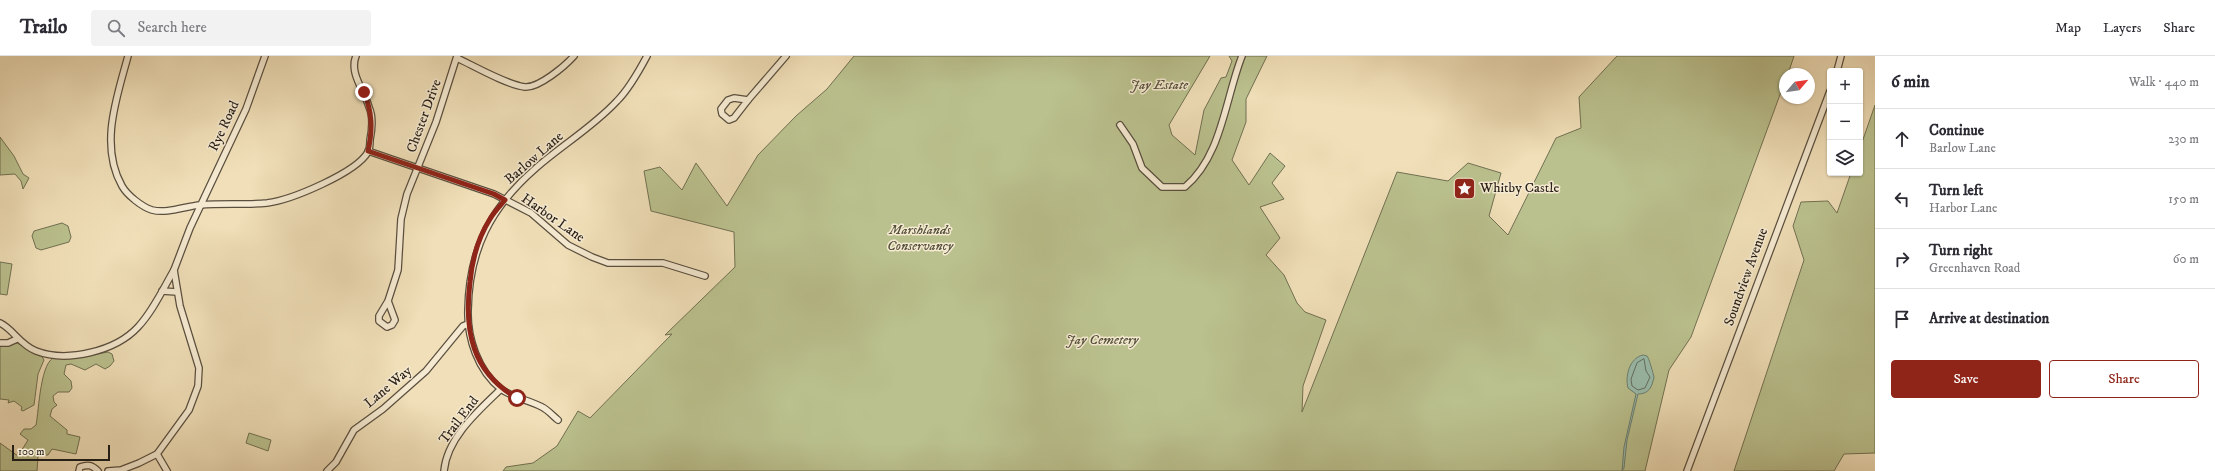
<!DOCTYPE html>
<meta charset="utf-8">
<style>
body{margin:0;font-family:"IM FELL DW Pica",serif;background:#f2f2f3;color:#2b2b33}
.controls{position:absolute;right:12px;top:12px;display:grid;overflow:hidden;border-radius:4px;box-shadow:0 1px 3px #0004}
.controls button{width:36px;height:36px;display:grid;place-items:center;padding:0;border:0;border-bottom:1px solid #e1e1e2;background:#fff;color:#2b2b33;font:20px sans-serif}
.compass{position:absolute;left:1779px;top:12px;width:36px;height:36px;border-radius:50%;background:#fff;box-shadow:0 1px 3px #0004;rotate:61deg}
.scale{position:absolute;left:12px;bottom:10px;width:98px;box-sizing:border-box;padding-left:4px;border:2px solid #281f17;border-top:0;font-size:11px;line-height:14px;white-space:nowrap;color:#281f17;-webkit-text-stroke:3px #f5ead1;paint-order:stroke}
.stop{position:absolute;width:12px;height:12px;margin:-9px;border:3px solid #8f2418;border-radius:50%;background:#fff}
.stop.end{background:#8f2418;border-color:#fff;box-shadow:0 1px 4px #0008}
.list{margin:0;padding:0;list-style:none}
h2{display:flex;justify-content:space-between;align-items:center;height:52px;margin:0;padding:0 16px;font-size:17px}
h2 small{font-size:13px;font-weight:400;color:#7c7c81}
.list li{display:grid;grid-template-columns:26px 1fr auto;gap:12px;align-items:center;box-sizing:border-box;height:60px;padding:0 16px;border-top:1px solid #e1e1e2}
.list b{display:block;font-size:15px;white-space:nowrap}
.list p{margin:0;font-size:13px;white-space:nowrap;color:#7c7c81}
.list em{font-size:13px;font-style:normal;color:#7c7c81}
.actions{display:flex;gap:8px;padding:12px 16px}
.actions a{flex:1;padding:9px 0;border:1px solid #8f2418;border-radius:4px;text-align:center;font-size:14px;color:#8f2418}
.actions .main{background:#8f2418;color:#fff}
.icon{flex:none;width:22px;height:22px;fill:none;stroke:currentColor;stroke-width:2;stroke-linecap:round;stroke-linejoin:round}
.map{position:relative;flex:none;width:1875px;height:415px;overflow:hidden}
header{display:flex;align-items:center;gap:24px;box-sizing:border-box;height:56px;padding:0 20px;background:#fff;border-bottom:1px solid #e1e1e2}
header strong{font-size:19px}
nav{display:flex;gap:22px;margin-inline-start:auto;font-size:14px}
.search{width:280px;height:36px;background:#f2f2f3;display:flex;align-items:center;gap:10px;box-sizing:border-box;padding:0 14px;border-radius:4px;color:#7c7c81;font-size:15px}
main{display:flex}
aside{flex:1;background:#fff}
.map>svg:first-child{display:block}
.green{fill:#bac18e;stroke:#717052}
.water{fill:#9abdac;stroke:#6c7e70}
.lines{fill:none;stroke-linecap:round;stroke-linejoin:round}
.shore{stroke:#616e62;stroke-width:1}
.minor-casing{stroke:#5a4f3f;stroke-width:8}
.minor{stroke:#f5ead1;stroke-width:5.5}
.route{stroke:#8f2418;stroke-width:5}
.labels{text-anchor:middle;dominant-baseline:central;stroke-width:3;stroke-linejoin:round;paint-order:stroke}
.park-label{font-size:14px;font-style:italic;fill:#54503b;stroke:#f5ead1}
.street-label{font-size:14px;fill:#281f17;stroke:#f5ead1}
.poi-label{font-size:14px;fill:#281f17;stroke:#f5ead1;text-anchor:start}
</style>
<header>
<strong>Trailo</strong>
<div class="search"><svg class="icon" aria-label="search" viewBox="0 0 24 24"><circle cx="10" cy="10" r="6"/><path d="M15 15l6 6"/></svg>Search here</div>
<nav><a>Map</a><a>Layers</a><a>Share</a></nav>
</header>
<main>
<div class="map">
<svg width="1875" height="415" viewBox="0 0 1875 415">
<rect width="100%" height="100%" fill="#f0dfb8"/>
<filter id="stains"><feTurbulence type="fractalNoise" baseFrequency=".005" numOctaves="4"/><feColorMatrix values="0 0 0 0 .2 0 0 0 0 .09 0 0 0 0 .02 0 0 0 .5 -.17"/></filter>
<radialGradient id="worn" r=".72"><stop offset=".6" stop-color="#630" stop-opacity="0"/><stop offset="1" stop-color="#630" stop-opacity=".3"/></radialGradient>
<g class="green">
<polygon points="854,0 1210,0 1169,69 1172,79 1195,99 1204,54 1221,22 1226,21 1232,5 1229,0 1267,0 1246,43 1246,66 1232,104 1249,129 1270,97 1285,110 1272,127 1284,143 1260,151 1280,182 1266,199 1284,219 1297,247 1305,256 1326,264 1303,330 1302,356 1397,116 1448,125 1468,107 1501,117 1489,160 1508,179 1556,82 1581,72 1579,41 1617,0 1794,0 1788,18 1785,18 1785,25 1691,281 1669,314 1645,415 503,415 506,411 533,407 557,390 578,355 590,362 672,278 665,279 735,211 734,176 651,155 644,115 660,111 682,134 696,107 727,150 758,99 796,60 827,33"/>
<polygon points="1875,49 1875,397 1844,398 1834,415 1734,415 1804,204 1793,170 1801,146 1828,145 1837,157 1851,117 1860,117 1860,92"/>
<polygon points="0,81 14,100 23,118 29,122 23,133 21,125 15,118 0,119"/>
<polygon points="62,167 68,170 71,181 69,186 41,194 36,192 32,180 34,175"/>
<polygon points="0,206 12,208 7,239 0,238"/>
<polygon points="13,287 17,287 41,299 44,304 38,318 34,349 23,355 21,354 22,351 14,345 8,347 9,344 0,343 0,290"/>
<path d="M108,296L112,298L114,305L110,310L105,313L96,308L85,314L71,308L66,309L64,318L71,325L72,332L69,336H58L53,340L54,346L57,349L52,353L50,360L67,374V378L80,381L76,398L52,393L48,399H40L38,401L37,415H0V387L18,400L28,384L20,378L24,373H31L36,369C39,355 40,303 56,301C61,300 66,303 71,302C84,301 96,298 108,296Z"/>
<polygon points="249,377 271,384 268,395 246,387"/>
</g>
<path class="water" d="M1643,299L1647,300C1649,302 1653,317 1654,321C1652,331 1649,338 1638,338L1627,384L1624,412L1622,415L1624,391L1636,338L1628,332C1625,321 1629,302 1643,299Z"/>
<g class="lines">
<polygon class="shore" points="1644,303 1646,315 1650,321 1645,332 1638,334 1632,330 1631,323 1637,307"/>
<defs>
<g id="minor">
<path d="M128,0C117,41 99,89 122,130C127,139 142,151 152,154C167,158 186,150 200,149C222,147 245,149 267,147C291,144 356,117 368,96C370,92 370,87 370,84C372,74 373,60 369,51C364,34 349,17 356,0"/>
<path d="M457,2C474,10 507,29 525,31C539,32 565,10 574,0"/>
<polyline points="1837,15 1841,0"/>
<polygon points="734,42 748,44 734,62 729,64 722,58 721,53 728,44"/>
<polyline points="748,44 786,0"/>
<path d="M1120,69L1133,88L1142,112L1162,131H1185C1222,100 1225,43 1242,0"/>
<polyline points="368,95 494,138 531,157 568,189 592,201 608,207 663,207 705,220"/>
<polyline points="162,235 177,236"/>
<polyline points="388,245 395,264 392,269 387,271 379,265 379,260 388,245 398,214 401,163 407,138 436,66 457,0"/>
<path d="M0,267C13,273 20,289 36,295C67,307 116,295 138,271C153,255 163,233 174,214"/>
<polyline points="0,287 8,287 17,283"/>
<path d="M558,364C553,360 548,354 542,351C529,344 513,342 501,333C478,315 467,282 468,254C469,194 490,152 536,112C562,89 593,71 617,45C629,33 639,15 647,0"/>
<polyline points="157,398 167,415"/>
<path d="M79,415L80,411C88,408 92,409 98,415"/>
<polyline points="108,415 121,414 139,407 157,398 189,354 198,330 199,312 180,250 174,214 190,172 246,53 265,0"/>
<polyline points="327,415 336,406 354,374 383,353 426,315 463,270 468,268"/>
<path d="M444,415C447,382 478,355 501,333"/>
<polyline points="1687,415 1830,35"/>
</g>
</defs>
<use href="#minor" class="minor-casing"/>
<use href="#minor" class="minor"/>
</g>
<g class="lines">
<path class="route" d="M364,36C372,56 373,73 368,95L494,138L505,144C500,150 494,156 490,163C478,182 472,204 470,226C464,275 472,316 517,342"/>
</g>
<defs>
<symbol id="sight-square" viewBox="-11 -11 22 22"><rect x="-9" y="-9" width="18" height="18" rx="4" fill="#8f2418" stroke="#f5ead1"/><path d="M0-6L1.8-2.2L6-1.7L2.9 1.2L3.7 5.4L0 3.3L-3.7 5.4L-2.9 1.2L-6-1.7L-1.8-2.2Z" fill="#fff"/></symbol>
</defs>
<g fill-rule="evenodd">
<use href="#sight-square" x="1452" y="120" width="25" height="25"/>
</g>
<g class="labels">
<g class="park-label">
<text x="1159" y="29">Jay Estate</text>
<text x="920" y="174">Marshlands<tspan x="920" dy="16">Conservancy</tspan></text>
<text x="1102" y="284">Jay Cemetery</text>
</g>
<g class="street-label">
<text transform="translate(424 60) rotate(-70)">Chester Drive</text>
<text transform="translate(224 70) rotate(-65)">Rye Road</text>
<text transform="translate(534 102) rotate(-41)">Barlow Lane</text>
<text transform="translate(553 162) rotate(35)">Harbor Lane</text>
<text transform="translate(1746 221) rotate(-70)">Soundview Avenue</text>
<text transform="translate(388 331) rotate(-40)">Lane Way</text>
<text transform="translate(459 364) rotate(-53)">Trail End</text>
</g>
<g class="poi-label">
<text x="1480" y="132">Whitby Castle</text>
</g>
</g>
<rect width="100%" height="100%" filter="url(#stains)"/>
<rect width="100%" height="100%" fill="url(#worn)"/>
</svg>
<div class="controls">
<button>+</button>
<button>−</button>
<button><svg class="icon" aria-label="layers" viewBox="0 0 24 24"><path d="M12 4l9 5-9 5-9-5zM3 14l9 5 9-5"/></svg></button>
</div>
<svg class="compass" viewBox="-18 -18 36 36"><path d="M0-13l5 13h-10z" fill="#e53935"/><path d="M0 13l5-13h-10z" fill="#7c7c81"/></svg>
<div class="scale">100 m</div>
<div class="stop" style="left:517px;top:342px"></div>
<div class="stop end" style="left:364px;top:36px"></div>
</div>
<aside>
<h2>6 min<small>Walk · 440 m</small></h2>
<ul class="list">
<li><svg class="icon" aria-label="ahead" viewBox="0 0 24 24"><path d="M12 20V5M6 11l6-6 6 6"/></svg><div><b>Continue</b><p>Barlow Lane</p></div><em>230 m</em></li>
<li><svg class="icon" aria-label="left" viewBox="0 0 24 24"><path d="M17 20v-9H6M10 6l-5 5 5 5"/></svg><div><b>Turn left</b><p>Harbor Lane</p></div><em>150 m</em></li>
<li><svg class="icon" aria-label="right" viewBox="0 0 24 24"><path d="M7 20v-9h11M14 6l5 5-5 5"/></svg><div><b>Turn right</b><p>Greenhaven Road</p></div><em>60 m</em></li>
<li><svg class="icon" aria-label="arrive" viewBox="0 0 24 24"><path d="M6 21V4h12l-3 4 3 4H6"/></svg><div><b>Arrive at destination</b></div></li>
</ul>
<div class="actions"><a class="main">Save</a><a>Share</a></div>
</aside>
</main>
